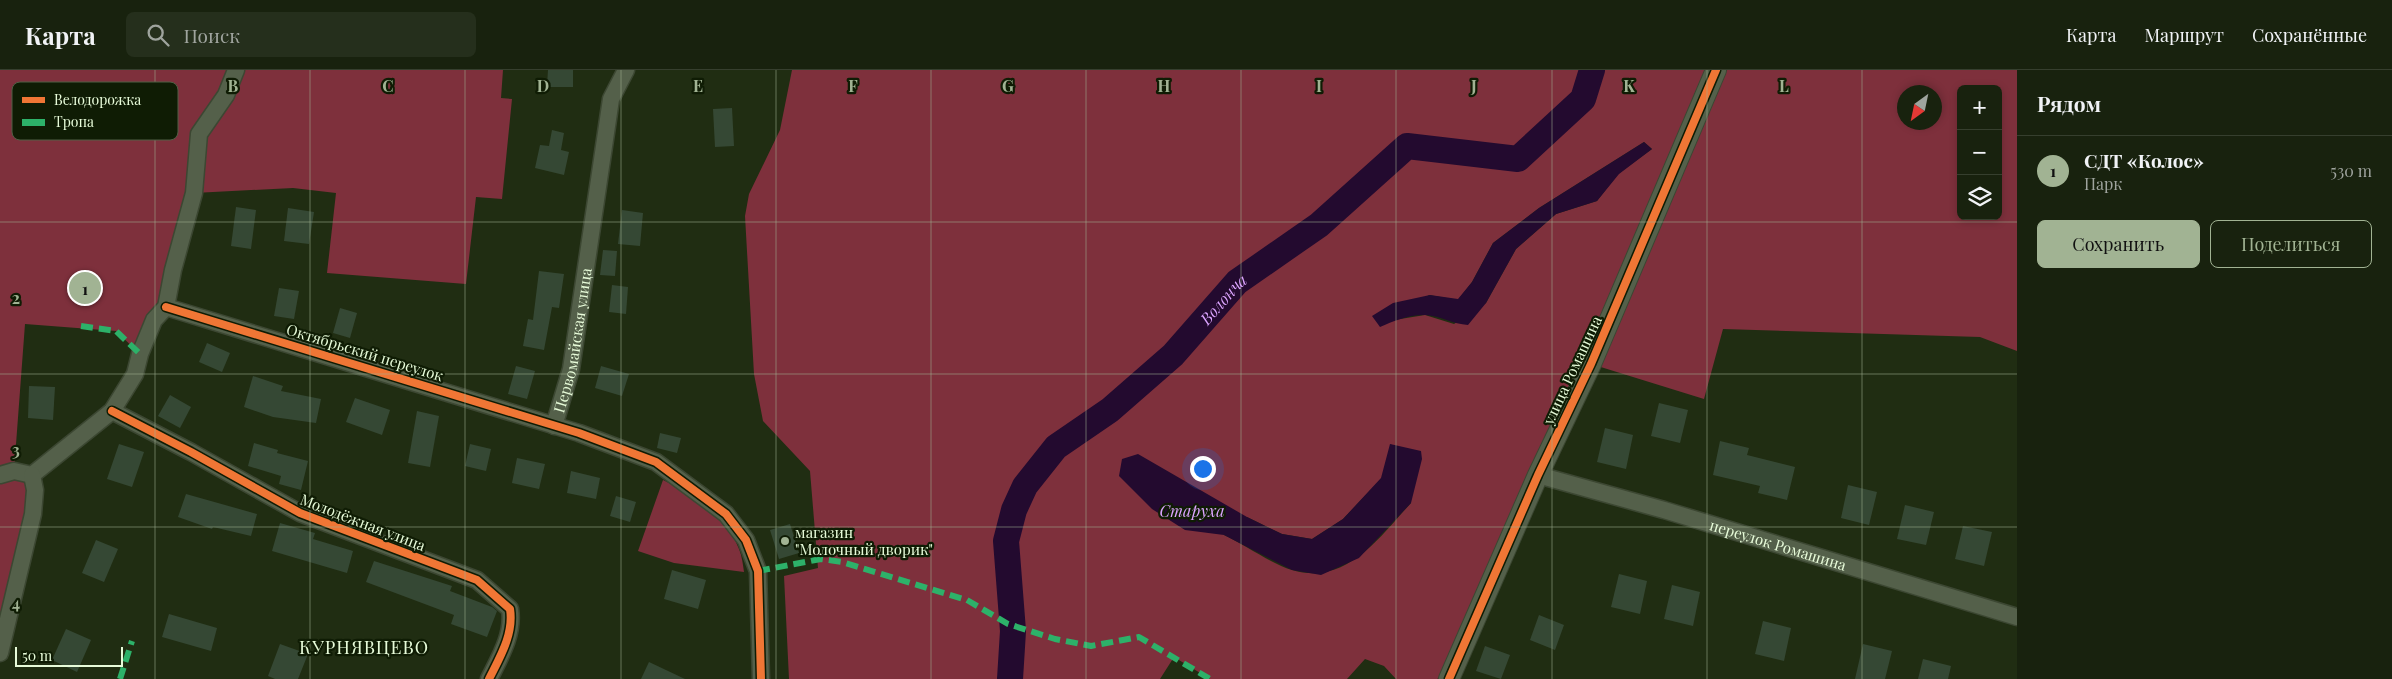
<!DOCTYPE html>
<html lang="ru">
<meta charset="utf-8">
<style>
body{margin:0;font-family:"Playfair Display",serif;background:#252f1c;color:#f1f3f6}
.controls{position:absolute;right:15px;top:15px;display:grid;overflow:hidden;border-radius:8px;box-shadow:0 2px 8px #0003}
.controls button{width:45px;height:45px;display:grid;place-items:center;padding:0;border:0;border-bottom:1px solid #363f2e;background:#18220e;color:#f1f3f6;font:25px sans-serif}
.compass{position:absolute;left:1897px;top:15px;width:45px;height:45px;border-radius:50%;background:#18220e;box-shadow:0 2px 8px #0003;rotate:213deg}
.scale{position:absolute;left:15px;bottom:12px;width:108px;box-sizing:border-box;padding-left:5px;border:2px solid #e7fbd9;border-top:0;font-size:14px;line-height:18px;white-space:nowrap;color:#e7fbd9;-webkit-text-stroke:4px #0f1c04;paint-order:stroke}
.you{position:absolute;left:1202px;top:398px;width:18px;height:18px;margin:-12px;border:4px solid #fff;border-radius:50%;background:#1a73e8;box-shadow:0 0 0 8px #1a73e833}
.badge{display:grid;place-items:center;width:32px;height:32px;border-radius:50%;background:#a1b393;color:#111;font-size:16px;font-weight:700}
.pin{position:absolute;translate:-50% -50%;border:2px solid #fff;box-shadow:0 1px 5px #0006}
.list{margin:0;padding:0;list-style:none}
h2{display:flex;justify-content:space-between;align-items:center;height:65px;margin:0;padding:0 20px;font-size:21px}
h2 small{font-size:16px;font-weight:400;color:#9fa49e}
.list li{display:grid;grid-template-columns:32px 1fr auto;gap:15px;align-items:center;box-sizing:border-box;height:70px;padding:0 20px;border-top:1px solid #363f2e}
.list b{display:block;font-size:19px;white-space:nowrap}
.list p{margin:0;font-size:16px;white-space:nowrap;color:#9fa49e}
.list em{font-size:16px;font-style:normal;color:#9fa49e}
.actions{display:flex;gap:10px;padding:15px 20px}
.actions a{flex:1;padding:11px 0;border:1px solid #a1b393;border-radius:8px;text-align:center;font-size:18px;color:#a1b393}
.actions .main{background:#a1b393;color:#111}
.icon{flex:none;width:28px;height:28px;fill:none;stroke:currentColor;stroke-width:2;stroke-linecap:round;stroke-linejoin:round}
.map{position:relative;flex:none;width:2017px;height:609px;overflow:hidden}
header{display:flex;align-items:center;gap:30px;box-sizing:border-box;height:70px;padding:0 25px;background:#18220e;border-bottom:1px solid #363f2e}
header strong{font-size:24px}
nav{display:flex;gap:28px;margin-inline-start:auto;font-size:18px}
.search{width:350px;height:45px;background:#252f1c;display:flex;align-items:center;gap:12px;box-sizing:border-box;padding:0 18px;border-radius:8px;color:#9fa49e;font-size:19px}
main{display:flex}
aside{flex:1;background:#18220e}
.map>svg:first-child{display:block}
.green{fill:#7e303c;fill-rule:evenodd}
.water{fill:#230a2f}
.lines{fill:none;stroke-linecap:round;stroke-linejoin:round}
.river{stroke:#230a2f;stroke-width:26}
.building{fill:#354834}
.minor-casing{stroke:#3c4732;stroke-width:19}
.tertiary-casing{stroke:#3c4732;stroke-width:22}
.minor{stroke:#54604a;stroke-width:16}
.tertiary{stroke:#54604a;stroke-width:20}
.quiet{stroke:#2db169;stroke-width:6;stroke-dasharray:12 6;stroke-linecap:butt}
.cycleway-casing{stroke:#0f1c04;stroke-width:11}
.cycleway{stroke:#f07635;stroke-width:8}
.grid{fill:none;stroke:#a1b393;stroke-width:1;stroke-opacity:0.55}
.poi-dot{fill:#a1b393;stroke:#0f1c04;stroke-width:2}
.labels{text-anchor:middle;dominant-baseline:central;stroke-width:4.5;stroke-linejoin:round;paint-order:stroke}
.street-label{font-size:15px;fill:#e7fbd9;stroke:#0f1c04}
.poi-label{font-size:15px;fill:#e7fbd9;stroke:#0f1c04;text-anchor:start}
.water-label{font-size:16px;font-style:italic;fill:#dca4ff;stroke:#0f1c04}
.quarter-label{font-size:18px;letter-spacing:1px;fill:#e7fbd9;stroke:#0f1c04}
.key{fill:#0f1c04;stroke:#505f44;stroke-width:1}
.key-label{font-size:14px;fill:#e7fbd9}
.grid-label{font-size:16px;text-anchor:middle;font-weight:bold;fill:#a1b393;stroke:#0f1c04;stroke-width:4.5;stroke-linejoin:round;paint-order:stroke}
</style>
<header>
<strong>Карта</strong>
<div class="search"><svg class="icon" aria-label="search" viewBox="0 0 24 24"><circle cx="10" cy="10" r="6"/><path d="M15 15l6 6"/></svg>Поиск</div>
<nav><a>Карта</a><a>Маршрут</a><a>Сохранённые</a></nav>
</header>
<main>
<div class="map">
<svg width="2017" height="609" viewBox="0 0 2017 609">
<rect width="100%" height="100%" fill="#202d12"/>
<g class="green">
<polygon points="0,0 503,0 501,28 512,29 502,129 476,127 466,214 327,203 336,123 293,118 194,123 173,200 140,284 116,261 25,254 14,401 32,405 0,583"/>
<path d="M792,0H2017V281L1980,267L1723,259L1704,329L1591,294L1453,602L1437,609H1396L1384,596L1365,589L1347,609H1210L1174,587L1160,609H789L784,506L818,498L810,401L763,351L754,304L745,146L749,124L780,60ZM1961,19H1998V146H1961ZM1904,22H1934V52H1904ZM1644,72L1652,79L1618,104L1597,131L1556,144L1516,179L1486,233L1454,254L1425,245L1394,250L1429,225L1458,230L1472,212L1493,173L1539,138ZM1391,374L1411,433C1379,468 1346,516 1292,500C1274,495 1243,474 1224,465L1247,447L1282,464L1312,469L1343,449L1382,408Z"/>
<path d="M663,410C693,425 726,446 739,479C742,486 743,495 744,502L674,493L638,481Z"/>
</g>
<g class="water">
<path d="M1644,72L1652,79L1619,104L1597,131L1556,144L1516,179L1486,233L1468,255C1453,254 1440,246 1426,245C1411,244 1393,251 1380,257L1372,246L1393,233L1430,225L1458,229L1472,212L1493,173L1539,138Z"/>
<polygon points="1390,374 1421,381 1422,389 1411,433 1359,488 1321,505 1292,500 1224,465 1185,460 1152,439 1119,406 1122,389 1138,384 1247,447 1282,464 1312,469 1343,449 1381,408"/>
</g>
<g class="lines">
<path class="river" id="s1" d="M1010,609L1013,561L1006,471L1014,440L1025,416L1056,377L1110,340L1173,285L1237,212L1319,155L1407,76L1518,89L1583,29L1592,0"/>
</g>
<g class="building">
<polygon points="548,0 573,0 573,17 547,17"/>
<polygon points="732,38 734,76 715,77 713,39"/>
<polygon points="552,60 564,63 561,80 569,82 564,105 535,98 540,75 549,76"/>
<polygon points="236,137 256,140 251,179 231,176"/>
<polygon points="288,138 314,142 309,174 284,171"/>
<polygon points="622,140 643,143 640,176 618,174"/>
<polygon points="603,180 617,181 615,206 600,205"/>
<polygon points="539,201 564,204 559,238 552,237 544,280 523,276 528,249 533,250"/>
<polygon points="612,215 628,217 626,244 609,242"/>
<polygon points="279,218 299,221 294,249 274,246"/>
<polygon points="340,238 357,243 350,268 333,263"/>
<polygon points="207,273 230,283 222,302 199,292"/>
<polygon points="516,296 535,301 527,329 508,324"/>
<polygon points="601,296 629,304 622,326 595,318"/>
<polygon points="253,306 283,316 281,321 321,329 316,353 273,347 244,337"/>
<polygon points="29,316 55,317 53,350 28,348"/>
<polygon points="170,325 191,337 180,358 158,346"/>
<polygon points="355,328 390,340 382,365 346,352"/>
<polygon points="1659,333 1688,340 1680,373 1651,366"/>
<polygon points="417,341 439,346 430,397 408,393"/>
<polygon points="1605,358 1633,365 1626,399 1597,392"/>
<polygon points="660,363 681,368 677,383 657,378"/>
<polygon points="1720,371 1749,378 1747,385 1795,397 1787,430 1758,423 1760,416 1713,405"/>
<polygon points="254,373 278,380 277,383 308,391 301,420 279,414 281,406 248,396"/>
<polygon points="119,374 144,382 132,417 107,409"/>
<polygon points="470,374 491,379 486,401 465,396"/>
<polygon points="517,388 545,394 539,419 512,413"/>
<polygon points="571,401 600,408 596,429 567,423"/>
<polygon points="1848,415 1877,422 1869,455 1841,448"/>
<polygon points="186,424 257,444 251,466 213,457 212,459 178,447"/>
<polygon points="616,426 636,432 630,452 610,446"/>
<polygon points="1905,435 1934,442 1926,475 1897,469"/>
<polygon points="280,453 315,463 313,469 353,481 347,503 272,481"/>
<polygon points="790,454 799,483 779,489 770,460"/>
<polygon points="1963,456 1992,462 1984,496 1955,489"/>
<polygon points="96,470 118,479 104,512 82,503"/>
<polygon points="374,491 452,516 450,521 492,537 497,541 487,567 451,554 454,545 366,512"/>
<polygon points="672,500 706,510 698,539 664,529"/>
<polygon points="1619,504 1647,511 1640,544 1611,537"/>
<polygon points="1672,515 1700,522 1693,556 1664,549"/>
<polygon points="169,544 217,558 211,581 162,567"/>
<polygon points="1539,545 1564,555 1555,580 1530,570"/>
<polygon points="1763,551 1791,558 1784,591 1755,584"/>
<polygon points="66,559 91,570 77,602 52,590"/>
<polygon points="280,574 308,584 298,609 275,609 268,606"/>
<polygon points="1863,574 1892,581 1885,609 1855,609"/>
<polygon points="1485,576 1510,585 1501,609 1476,601"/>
<polygon points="1923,589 1951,596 1948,609 1918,609"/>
<polygon points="649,592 685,609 641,609"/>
</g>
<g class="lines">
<defs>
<g id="minor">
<polyline points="166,237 579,363 656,392 726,444 746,470 758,501 761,609"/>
<path d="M112,341L191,382L300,443L477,510L510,539C514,564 500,587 489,609"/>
<path id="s2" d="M554,356L571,299L611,29L626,0"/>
<polyline points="0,405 14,401 32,405 112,341 135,304 140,284 154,250 166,237 173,200 194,123 199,64 226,25 236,0"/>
<path id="s3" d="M1538,405L1664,440L2017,547"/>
<polyline points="0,583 33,444 35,420 32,405"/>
</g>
<polyline id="tertiary" points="1449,609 1538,405 1591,294 1716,0"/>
</defs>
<use href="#minor" class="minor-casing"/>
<use href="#tertiary" class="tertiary-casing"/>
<use href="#minor" class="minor"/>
<use href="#tertiary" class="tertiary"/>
<g class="quiet">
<polyline points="81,256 116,261 140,284"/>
<polyline points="758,501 821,489 842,492 967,530 1008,554 1055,569 1091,576 1139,567 1210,609"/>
<polyline points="120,609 132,571"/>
</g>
<defs>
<g id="cycleway">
<polyline points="166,237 579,363 656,392 726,444 746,470 758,501 761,609"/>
<path d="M112,341L191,382L300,443L477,510L510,539C514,564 500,587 489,609"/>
<polyline points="1449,609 1538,405 1591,294 1716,0"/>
</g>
</defs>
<use href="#cycleway" class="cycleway-casing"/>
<use href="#cycleway" class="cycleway"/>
</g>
<path class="grid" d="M155,0V609M310,0V609M465,0V609M621,0V609M776,0V609M931,0V609M1086,0V609M1241,0V609M1396,0V609M1552,0V609M1707,0V609M1862,0V609M0,152H2017M0,304H2017M0,457H2017"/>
<circle class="poi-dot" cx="785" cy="471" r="5"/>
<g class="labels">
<g class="street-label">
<text stroke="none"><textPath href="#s2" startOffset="88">Первомайская улица</textPath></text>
<text transform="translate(365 282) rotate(17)">Октябрьский переулок</text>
<text transform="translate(1572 300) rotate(-65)">улица Ромашина</text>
<text transform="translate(363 452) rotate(21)">Молодёжная улица</text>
<text stroke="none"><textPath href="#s3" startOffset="250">переулок Ромашина</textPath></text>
</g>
<g class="poi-label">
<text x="795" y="462">магазин<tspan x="795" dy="17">"Молочный дворик"</tspan></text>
</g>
<g class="water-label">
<text stroke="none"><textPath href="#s1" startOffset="471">Волонча</textPath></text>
<text x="1192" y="440">Старуха</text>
</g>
<g class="quarter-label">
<text x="364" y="577">КУРНЯВЦЕВО</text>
</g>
</g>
<rect x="12" y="12" width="166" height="58" rx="8" class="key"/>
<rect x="22" y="27" width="23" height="6" fill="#f07635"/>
<rect x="22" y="49" width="23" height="7" fill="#2db169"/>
<g class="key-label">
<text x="54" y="35">Велодорожка</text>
<text x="54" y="57">Тропа</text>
</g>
<g class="grid-label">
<text x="233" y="22">B</text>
<text x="388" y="22">C</text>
<text x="543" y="22">D</text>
<text x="698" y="22">E</text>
<text x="853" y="22">F</text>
<text x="1008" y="22">G</text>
<text x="1164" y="22">H</text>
<text x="1319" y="22">I</text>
<text x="1474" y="22">J</text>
<text x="1629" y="22">K</text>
<text x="1784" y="22">L</text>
<text x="16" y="234">2</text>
<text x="16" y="386">3</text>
<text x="16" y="539">4</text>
</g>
</svg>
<div class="controls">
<button>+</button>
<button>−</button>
<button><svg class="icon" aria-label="layers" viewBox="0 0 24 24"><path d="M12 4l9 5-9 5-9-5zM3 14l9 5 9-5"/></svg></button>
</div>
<svg class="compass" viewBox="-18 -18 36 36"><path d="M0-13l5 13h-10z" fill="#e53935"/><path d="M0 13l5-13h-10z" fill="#9fa49e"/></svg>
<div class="scale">50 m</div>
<div class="you"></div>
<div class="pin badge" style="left:85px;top:218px">1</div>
</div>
<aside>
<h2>Рядом<small></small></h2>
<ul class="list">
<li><span class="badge">1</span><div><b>СДТ «Колос»</b><p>Парк</p></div><em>530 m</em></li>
</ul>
<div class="actions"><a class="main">Сохранить</a><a>Поделиться</a></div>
</aside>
</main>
